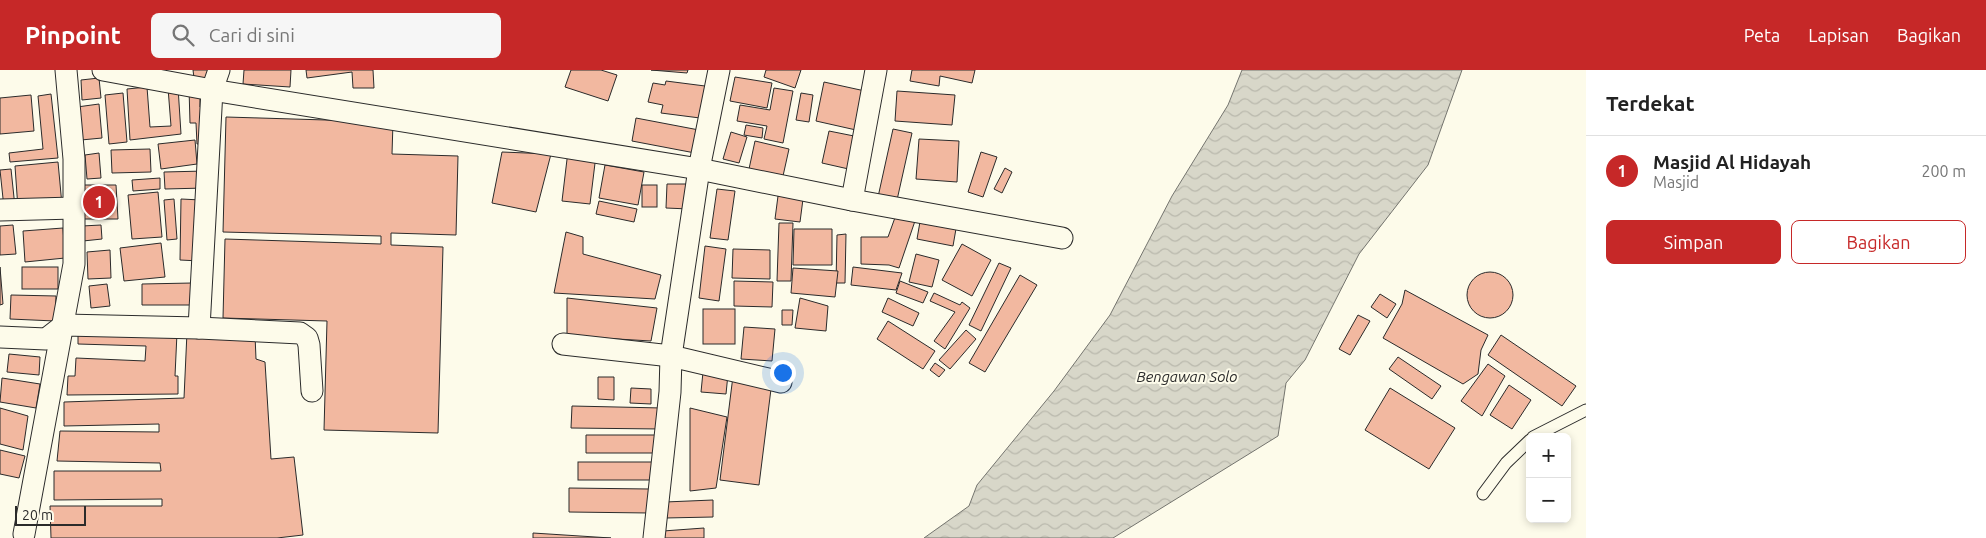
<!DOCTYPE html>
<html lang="id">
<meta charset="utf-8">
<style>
body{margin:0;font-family:Ubuntu,sans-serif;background:#f6f6f6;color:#222}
.controls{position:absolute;right:15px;bottom:15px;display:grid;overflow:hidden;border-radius:8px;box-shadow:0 2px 8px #0003}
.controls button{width:45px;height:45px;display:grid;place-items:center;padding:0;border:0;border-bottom:1px solid #e0e0e0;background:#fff;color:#222;font:25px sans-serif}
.scale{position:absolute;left:15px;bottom:12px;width:71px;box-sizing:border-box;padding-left:5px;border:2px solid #2b2b2b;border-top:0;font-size:14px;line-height:18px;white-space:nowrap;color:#2b2b2b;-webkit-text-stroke:4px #fdfbea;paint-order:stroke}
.you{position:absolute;left:782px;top:302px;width:18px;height:18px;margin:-12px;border:4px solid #fff;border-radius:50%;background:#1a73e8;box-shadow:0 0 0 8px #1a73e833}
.badge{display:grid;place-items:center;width:32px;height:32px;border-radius:50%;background:#c62828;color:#fff;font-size:16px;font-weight:700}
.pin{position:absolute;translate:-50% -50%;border:2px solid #fff;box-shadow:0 1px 5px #0006}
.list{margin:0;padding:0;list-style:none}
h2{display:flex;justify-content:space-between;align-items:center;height:65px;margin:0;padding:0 20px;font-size:21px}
h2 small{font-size:16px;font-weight:400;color:#767676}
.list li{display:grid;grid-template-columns:32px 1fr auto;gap:15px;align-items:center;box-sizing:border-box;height:70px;padding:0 20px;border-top:1px solid #e0e0e0}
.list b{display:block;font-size:19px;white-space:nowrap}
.list p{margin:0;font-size:16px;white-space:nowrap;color:#767676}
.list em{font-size:16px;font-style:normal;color:#767676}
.actions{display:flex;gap:10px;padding:15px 20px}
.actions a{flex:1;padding:11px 0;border:1px solid #c62828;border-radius:8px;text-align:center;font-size:18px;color:#c62828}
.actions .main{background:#c62828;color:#fff}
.icon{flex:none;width:28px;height:28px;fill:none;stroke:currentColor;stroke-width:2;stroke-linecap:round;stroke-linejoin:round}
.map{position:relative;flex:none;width:1586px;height:468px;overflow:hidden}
header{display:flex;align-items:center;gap:30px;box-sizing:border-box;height:70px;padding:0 25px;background:#c62828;color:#fff}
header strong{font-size:24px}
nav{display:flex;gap:28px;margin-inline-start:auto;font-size:18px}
.search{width:350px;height:45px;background:#f6f6f6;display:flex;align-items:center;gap:12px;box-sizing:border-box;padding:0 18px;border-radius:8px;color:#767676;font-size:19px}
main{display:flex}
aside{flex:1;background:#fff}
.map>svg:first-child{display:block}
.water{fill:url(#water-waves);stroke:#74746e}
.building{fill:#f2b8a0;stroke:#2b2b2b}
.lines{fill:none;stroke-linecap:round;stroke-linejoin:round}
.lane-casing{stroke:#2b2b2b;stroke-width:13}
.street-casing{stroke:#2b2b2b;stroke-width:23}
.lane{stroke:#fdfbea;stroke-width:11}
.street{stroke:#fdfbea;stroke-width:21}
.labels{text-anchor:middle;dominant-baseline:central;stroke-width:4;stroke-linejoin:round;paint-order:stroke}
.water-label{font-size:15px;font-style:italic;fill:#2b2b2b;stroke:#fdfbea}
</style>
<header>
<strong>Pinpoint</strong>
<div class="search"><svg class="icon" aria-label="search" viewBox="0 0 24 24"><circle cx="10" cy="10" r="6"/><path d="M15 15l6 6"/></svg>Cari di sini</div>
<nav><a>Peta</a><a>Lapisan</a><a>Bagikan</a></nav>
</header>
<main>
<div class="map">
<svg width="1586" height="468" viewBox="0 0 1586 468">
<defs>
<pattern id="water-waves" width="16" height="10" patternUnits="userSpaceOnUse" patternTransform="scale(1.25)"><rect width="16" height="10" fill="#d8d7c9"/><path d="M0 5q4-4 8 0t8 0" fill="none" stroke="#bab9ad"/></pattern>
</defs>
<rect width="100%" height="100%" fill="#fdfbea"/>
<polygon class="water" points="1242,0 1462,0 1428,95 1359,184 1305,290 1286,313 1278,366 1113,468 924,468 969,436 977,415 1054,321 1110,245 1172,126 1228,35"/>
<g class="building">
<polygon points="193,0 215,0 215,7 194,8"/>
<polygon points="244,0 291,0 290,17 243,14"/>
<polygon points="306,0 373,0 374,18 353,18 352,2 307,8"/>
<polygon points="571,0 601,0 617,5 608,31 565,17"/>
<polygon points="651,0 688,0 687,3"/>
<polygon points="766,0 801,0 795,18 764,7"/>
<polygon points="912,0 975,0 972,13 940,6 939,16 910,11"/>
<polygon points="735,7 772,13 767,38 730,31"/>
<polygon points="99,8 101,28 82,30 81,10"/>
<polygon points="666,11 705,16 700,48 661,43 663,35 648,32 653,13 665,15"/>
<polygon points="824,12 865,21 856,60 816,51"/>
<polygon points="147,17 150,57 171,56 168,18 178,17 181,64 130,70 127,19"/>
<polygon points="189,18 200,18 200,37 205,37 205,74 197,74 196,53 190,53"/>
<polygon points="774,18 793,21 783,73 764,69 767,56 737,51 740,35 770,40"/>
<polygon points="897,21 955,25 952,55 895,51"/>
<polygon points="123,23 127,72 109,74 105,25"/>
<polygon points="801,23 813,25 809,52 796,50"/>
<polygon points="51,24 58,88 10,92 9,83 43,79 38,26"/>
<polygon points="31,25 34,61 0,64 0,28"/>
<polygon points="99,34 102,68 81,70 77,37"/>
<polygon points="226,47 393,52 392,84 458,86 456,165 391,163 391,175 443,177 438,363 324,360 327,251 223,248 225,169 381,174 381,166 223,162"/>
<polygon points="636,48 699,60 695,83 632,71"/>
<polygon points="746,55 763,58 762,68 744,65"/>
<polygon points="893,59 912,63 897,130 878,127"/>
<polygon points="829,61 859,67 853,100 822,93"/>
<polygon points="731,62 747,67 739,93 723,89"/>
<polygon points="919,69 959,71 957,112 916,109"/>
<polygon points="195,70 197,94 161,99 158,74"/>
<polygon points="755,71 789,79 783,106 749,99"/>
<polygon points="150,79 151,102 112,103 111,80"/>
<polygon points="568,81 596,85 590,134 562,131"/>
<polygon points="502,82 551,84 536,142 492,133"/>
<polygon points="981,82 997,87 983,127 968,122"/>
<polygon points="99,83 101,108 87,109 85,85"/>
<polygon points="58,92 62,135 18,139 15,96"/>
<polygon points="605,95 644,102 638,135 599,128"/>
<polygon points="1005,98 1012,102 1002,123 994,119"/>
<polygon points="11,99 15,137 4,138 0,100"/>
<polygon points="205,101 205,118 165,119 164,102"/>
<polygon points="160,108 160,119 133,121 132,110"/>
<polygon points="667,114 690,114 689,139 666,138"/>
<polygon points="80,115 116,115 118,149 80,149"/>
<rect x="642" y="115" width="15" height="22"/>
<polygon points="717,119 735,121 728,170 710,168"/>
<polygon points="158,122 162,167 132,169 128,125"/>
<polygon points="778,126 803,129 800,152 775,149"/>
<polygon points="174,129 177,169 167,170 164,130"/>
<polygon points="181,129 201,130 200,191 180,190"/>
<polygon points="599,131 637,139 634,152 596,144"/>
<polygon points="897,142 916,148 899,198 889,195 861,194 861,167 888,167"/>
<polygon points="921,146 957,153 953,176 917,169"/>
<polygon points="779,153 793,153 791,211 777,211"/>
<polygon points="13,155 16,184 0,185 0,156"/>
<polygon points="101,155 102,169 83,171 82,156"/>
<polygon points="63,158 65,188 25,192 23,161"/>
<polygon points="794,159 832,159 832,195 793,195"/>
<polygon points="566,162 583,167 583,184 661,205 655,229 554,223"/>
<polygon points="846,164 845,213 836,213 837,165"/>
<polygon points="161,173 165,207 124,211 120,178"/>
<polygon points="962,174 991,190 972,226 942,210"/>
<polygon points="705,176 726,179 719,231 699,228"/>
<polygon points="733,179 770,180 770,209 732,208"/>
<polygon points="110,180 111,208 88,209 87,182"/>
<polygon points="916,184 939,190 932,217 909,212"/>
<polygon points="999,193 1011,198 981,261 969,255"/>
<polygon points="0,197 3,234 0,235"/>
<rect x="22" y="197" width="36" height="22"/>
<polygon points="853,197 902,203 896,220 851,215"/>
<polygon points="793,198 838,201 835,227 791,223"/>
<circle cx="1490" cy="225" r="23"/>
<polygon points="1020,205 1037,215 985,302 969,293"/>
<polygon points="734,211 773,212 772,237 734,236"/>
<polygon points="900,211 928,222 923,233 896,223"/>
<polygon points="192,213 193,235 142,235 142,214"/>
<polygon points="107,214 110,236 91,238 89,216"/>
<polygon points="1405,220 1488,265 1481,280 1478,304 1463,314 1383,268 1402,234"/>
<polygon points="934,223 960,235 962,232 970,238 945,279 934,271 955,242 930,231"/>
<polygon points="1380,224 1396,234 1387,248 1371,237"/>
<polygon points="11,225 56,226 55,251 10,249"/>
<polygon points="567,228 657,238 651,271 567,266"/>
<polygon points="800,228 828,236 826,261 795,258"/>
<polygon points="888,228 919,243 913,256 882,242"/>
<rect x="703" y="239" width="32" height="35"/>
<polygon points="782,240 793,240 792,255 782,255"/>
<polygon points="1358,245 1370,251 1350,285 1339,279"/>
<polygon points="888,251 935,281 923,299 877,269"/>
<polygon points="78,257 177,263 175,306 178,306 178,324 67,325 68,306 75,306 76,288 145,291 146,276 78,274"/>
<polygon points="744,257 775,259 772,291 741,289"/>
<polygon points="966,260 976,269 950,299 939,290"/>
<polygon points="187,262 255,265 256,289 265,292 271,389 294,387 303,465 277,468 51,468 50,436 162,436 162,429 54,430 54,401 161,401 160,393 57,391 60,361 159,362 159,354 64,356 64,332 184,328"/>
<polygon points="1501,265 1576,316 1562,336 1488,285"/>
<polygon points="9,284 40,287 39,305 7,302"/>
<polygon points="1398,287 1441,316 1432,329 1389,299"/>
<polygon points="935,293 945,300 939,307 930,300"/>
<polygon points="1488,294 1505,306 1482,346 1461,331"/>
<polygon points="703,302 728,304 726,324 701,322"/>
<polygon points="733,306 772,311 759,415 720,410"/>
<polygon points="598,307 614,307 614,330 598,329"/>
<polygon points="2,308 40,314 36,338 0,332"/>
<polygon points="1509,315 1531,330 1512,359 1490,345"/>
<polygon points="631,318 651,319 651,334 630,333"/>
<polygon points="1390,318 1455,358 1429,399 1365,360"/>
<polygon points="572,336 662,338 661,359 571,358"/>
<polygon points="0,338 28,346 23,380 0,374"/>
<polygon points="690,338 727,347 716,418 690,421"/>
<polygon points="586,365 659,365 658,383 586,383"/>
<polygon points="0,380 25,386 19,408 0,404"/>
<rect x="578" y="392" width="76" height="18"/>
<polygon points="569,418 649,419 649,443 569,442"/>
<polygon points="713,430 713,447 665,448 665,432"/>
<polygon points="704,458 704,468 663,468 663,461"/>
<polygon points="533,463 611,468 533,468"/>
</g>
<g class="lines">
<defs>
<g id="lane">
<polyline points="1533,367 1586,340"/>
<polyline points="1483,424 1506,393 1530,370"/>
</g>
<g id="street">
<polyline points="103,0 212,20 699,99 852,130 1062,168"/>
<polyline points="852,130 876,0"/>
<polyline points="0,140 74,138"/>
<polyline points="199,258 212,20 219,0"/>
<polyline points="0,267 46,269 64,255 199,258 300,263 307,268 309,275 312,321"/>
<polyline points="563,274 671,286 781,312"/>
<polyline points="24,464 74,194 74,89 66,0"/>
<polyline points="654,468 670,322 671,286 699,99 719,0"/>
</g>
</defs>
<use href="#lane" class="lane-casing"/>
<use href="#street" class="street-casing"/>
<use href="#lane" class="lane"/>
<use href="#street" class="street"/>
</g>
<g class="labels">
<g class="water-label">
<text x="1187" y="306">Bengawan Solo</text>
</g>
</g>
</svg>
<div class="controls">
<button>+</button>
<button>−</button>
</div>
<div class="scale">20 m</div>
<div class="you"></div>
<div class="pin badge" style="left:99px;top:132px">1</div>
</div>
<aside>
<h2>Terdekat<small></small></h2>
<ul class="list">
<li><span class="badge">1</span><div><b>Masjid Al Hidayah</b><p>Masjid</p></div><em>200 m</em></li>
</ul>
<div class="actions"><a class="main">Simpan</a><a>Bagikan</a></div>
</aside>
</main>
